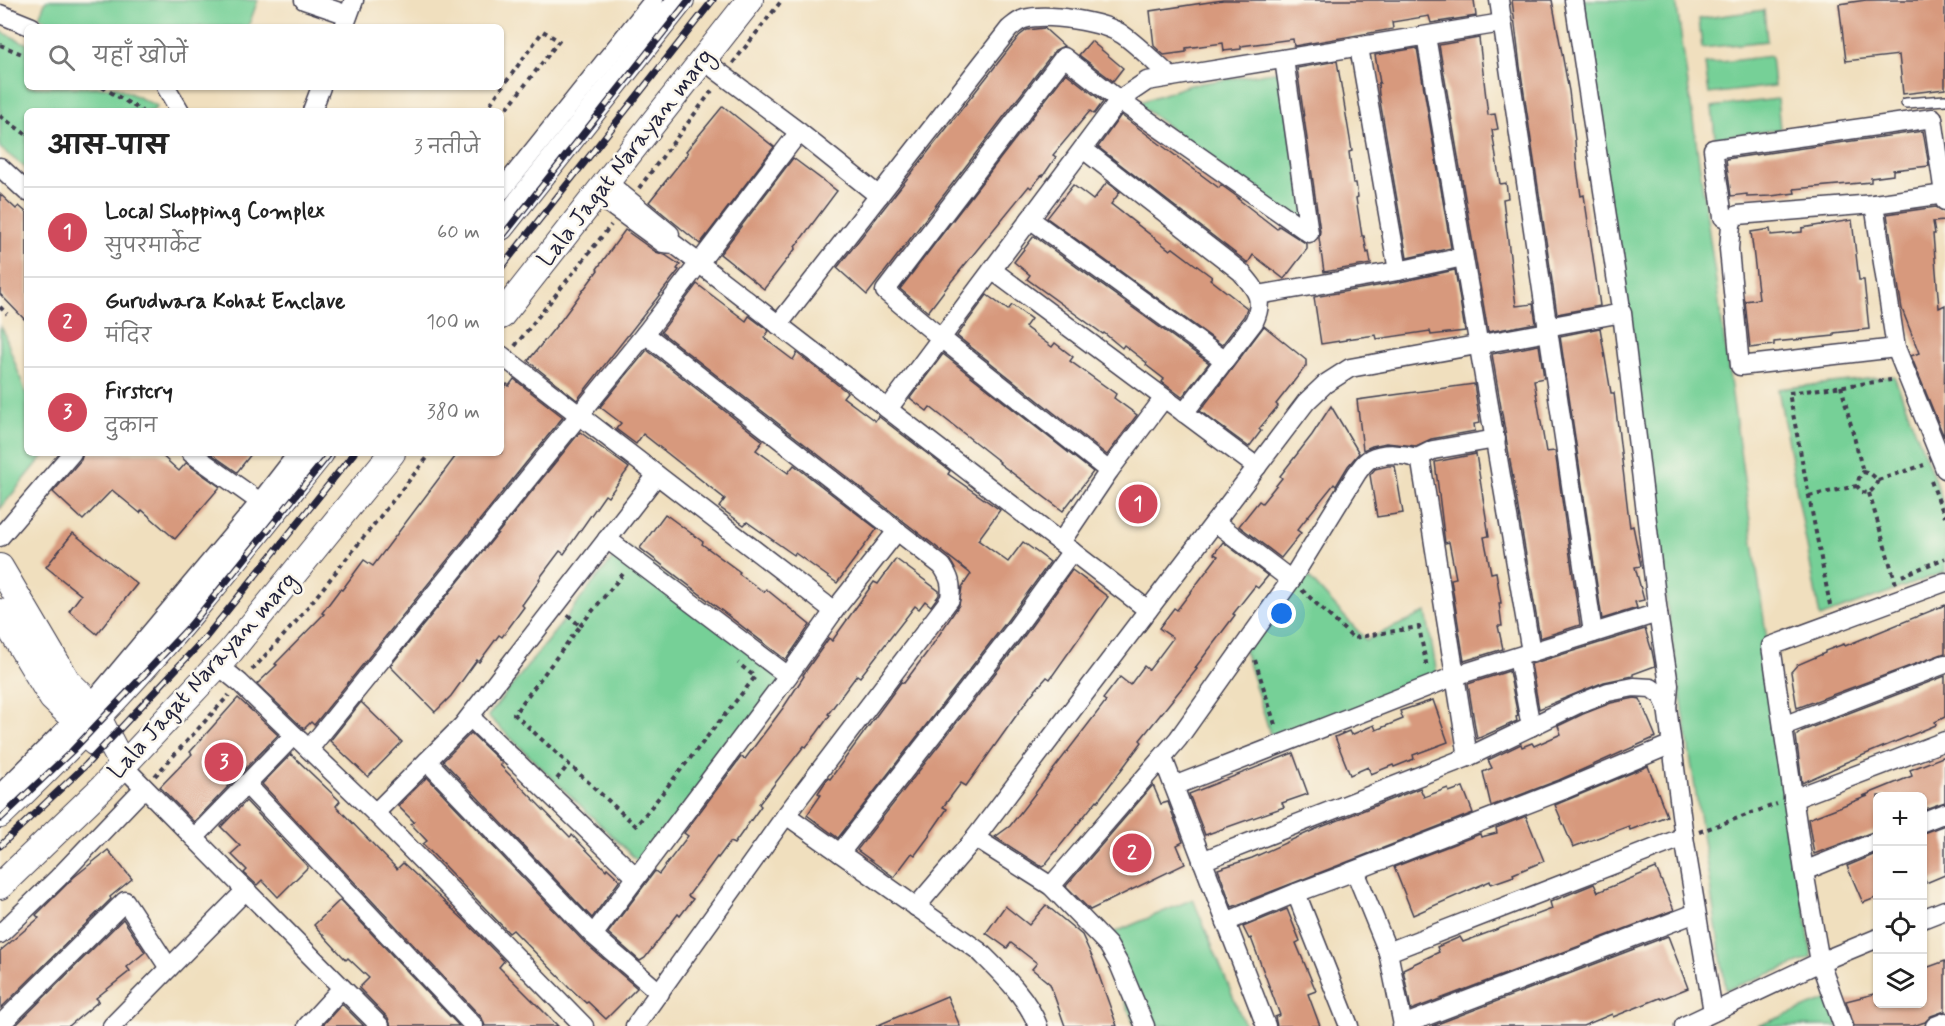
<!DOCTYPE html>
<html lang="hi">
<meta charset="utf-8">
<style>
body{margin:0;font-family:Mynerve,"Playpen Sans Deva",sans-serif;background:#f2f2f2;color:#222}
.controls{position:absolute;right:18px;bottom:18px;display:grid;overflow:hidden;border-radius:9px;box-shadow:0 2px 4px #0004}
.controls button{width:54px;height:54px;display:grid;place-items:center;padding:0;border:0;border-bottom:2px solid #e0e0e0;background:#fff;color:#222;font:30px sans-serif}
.you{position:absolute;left:1282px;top:614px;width:21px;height:21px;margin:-15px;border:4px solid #fff;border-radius:50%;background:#1a73e8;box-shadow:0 0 0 9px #1a73e833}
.badge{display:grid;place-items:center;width:39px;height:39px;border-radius:50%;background:#d1495b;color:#fff;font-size:20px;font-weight:700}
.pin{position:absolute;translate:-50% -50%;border:3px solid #fff;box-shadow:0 2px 6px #0006}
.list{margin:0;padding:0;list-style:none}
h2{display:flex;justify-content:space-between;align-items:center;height:78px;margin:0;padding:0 24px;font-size:26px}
h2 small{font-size:20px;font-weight:400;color:#767676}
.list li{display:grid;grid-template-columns:39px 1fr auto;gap:18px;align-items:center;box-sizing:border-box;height:90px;padding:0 24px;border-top:2px solid #e0e0e0}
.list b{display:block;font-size:22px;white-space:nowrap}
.list p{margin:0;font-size:20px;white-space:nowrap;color:#767676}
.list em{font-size:20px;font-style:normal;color:#767676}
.icon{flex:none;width:33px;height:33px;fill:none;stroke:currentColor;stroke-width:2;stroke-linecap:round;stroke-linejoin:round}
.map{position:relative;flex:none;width:1945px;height:1026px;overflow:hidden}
.search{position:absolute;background:#fff;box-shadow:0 2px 4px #0004;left:24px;top:24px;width:480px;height:66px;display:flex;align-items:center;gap:15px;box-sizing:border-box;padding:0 21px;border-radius:9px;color:#767676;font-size:22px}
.panel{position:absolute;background:#fff;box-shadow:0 2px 4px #0004;left:24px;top:108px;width:480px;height:348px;border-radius:9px}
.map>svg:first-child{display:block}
.green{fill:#76d097;stroke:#4c7969;stroke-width:1.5}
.building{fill:#d7997d}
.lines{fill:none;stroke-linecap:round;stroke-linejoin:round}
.lane-casing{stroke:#413e4f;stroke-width:12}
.street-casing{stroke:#413e4f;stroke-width:21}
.secondary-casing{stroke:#413e4f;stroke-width:28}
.path{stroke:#413e4f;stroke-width:4;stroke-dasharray:4.5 4.5;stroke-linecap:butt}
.lane{stroke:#fff;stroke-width:9}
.street{stroke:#fff;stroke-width:18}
.secondary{stroke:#fff;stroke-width:26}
.rail-casing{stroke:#22223b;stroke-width:7}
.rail{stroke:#fbf7ec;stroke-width:4.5;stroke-dasharray:14;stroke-linecap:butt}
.labels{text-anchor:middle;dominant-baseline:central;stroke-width:5;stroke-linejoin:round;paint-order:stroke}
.street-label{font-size:24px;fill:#22223b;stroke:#fbf7ec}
</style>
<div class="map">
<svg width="1945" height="1026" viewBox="0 0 1945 1026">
<rect width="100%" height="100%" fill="#fbf7ec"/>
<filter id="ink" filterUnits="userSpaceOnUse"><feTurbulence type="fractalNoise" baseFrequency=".0167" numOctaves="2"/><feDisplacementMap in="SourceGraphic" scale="12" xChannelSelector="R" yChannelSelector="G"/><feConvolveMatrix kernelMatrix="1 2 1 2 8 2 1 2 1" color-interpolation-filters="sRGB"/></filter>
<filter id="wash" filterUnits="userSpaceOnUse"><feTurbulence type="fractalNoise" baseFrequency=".008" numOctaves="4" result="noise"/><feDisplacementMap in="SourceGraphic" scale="24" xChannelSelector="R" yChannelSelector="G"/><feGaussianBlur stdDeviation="1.35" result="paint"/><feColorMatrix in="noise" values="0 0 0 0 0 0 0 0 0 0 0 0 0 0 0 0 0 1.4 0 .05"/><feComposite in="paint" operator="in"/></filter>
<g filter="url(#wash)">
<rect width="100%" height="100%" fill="#f0dfbe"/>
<g class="green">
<polygon points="46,0 258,0 248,27 61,27 39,17"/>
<polygon points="1574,0 1676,0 1812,958 1726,990"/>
<polygon points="1764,10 1767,41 1702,48 1699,19"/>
<polygon points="0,31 27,44 27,87 117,87 157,106 153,111 27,111 27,169 0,148"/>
<polygon points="1771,56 1774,86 1709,94 1705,64"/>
<polygon points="1286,70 1309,233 1137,103 1190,85"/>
<polygon points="1777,99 1780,129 1715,138 1712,107"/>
<polygon points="0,326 3,330 27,396 27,453 46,453 0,509"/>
<polygon points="1894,376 1945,506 1945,572 1820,617 1778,389"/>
<polygon points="624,544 791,672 644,867 488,716"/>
<polygon points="1304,572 1366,640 1426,612 1439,685 1274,746 1244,650"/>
<polygon points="1193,899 1245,1026 1135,1026 1099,939"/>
<polygon points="1831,998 1839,1026 1757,1026"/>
</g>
<g id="blocks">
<g class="building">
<polygon points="1223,0 1474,0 1476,16 1431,23 1429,16 1392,22 1393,29 1294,46 1293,39 1241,46 1241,49 1224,51 1223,43 1186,48 1186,52 1164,55 1154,46 1150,11"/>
<polygon points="1512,0 1552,0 1569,91 1575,141 1577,168 1581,196 1584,195 1587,215 1600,306 1557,314 1520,66"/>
<polygon points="1866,0 1945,0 1945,89 1903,94 1899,55 1846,61 1839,4"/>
<polygon points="1044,28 1064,46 1055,50 867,295 837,268 1019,36 1027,30"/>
<polygon points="1479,38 1488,115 1495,114 1498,129 1492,130 1500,184 1506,183 1508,198 1503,199 1516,306 1533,304 1536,323 1488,332 1439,45"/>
<polygon points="1091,41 1123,68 1113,81 1079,55"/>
<polygon points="1417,48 1451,248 1407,258 1379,95 1378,83 1380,83 1375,55"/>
<polygon points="1337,61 1352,151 1349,152 1353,183 1356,183 1358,197 1356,198 1362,236 1364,236 1367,253 1369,252 1371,264 1324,272 1319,238 1320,231 1297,68"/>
<polygon points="1066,73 1103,102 1094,114 1090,111 1053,155 1056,157 1043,176 1042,175 1031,188 1029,186 950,283 928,312 900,289"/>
<polygon points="723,106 774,147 700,244 649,202 688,153 686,151"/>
<polygon points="1121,115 1219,188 1221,185 1239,198 1238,199 1277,229 1279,226 1307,244 1307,249 1284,279 1253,255 1248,263 1098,147"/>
<polygon points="1923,131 1929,166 1893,170 1893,175 1871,178 1871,182 1794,189 1795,193 1771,196 1747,197 1747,194 1731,196 1726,159"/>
<polygon points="793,158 837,191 795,247 796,248 764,289 720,254"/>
<polygon points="1107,182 1120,192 1111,204 1170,250 1173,248 1193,263 1212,277 1210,279 1247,308 1244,316 1222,345 1047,218 1073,185 1093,200"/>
<polygon points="0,194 16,209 19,206 27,213 27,322 0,294"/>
<polygon points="1936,207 1945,212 1945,221 1933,222 1935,234 1933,234 1939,308 1945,305 1944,437 1911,356 1919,353 1902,309 1887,214"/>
<polygon points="1852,220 1859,280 1864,280 1869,329 1834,333 1834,336 1774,342 1774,345 1750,348 1745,301 1759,299 1751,232 1770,229 1771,235 1802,232 1802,228"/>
<polygon points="625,230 656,252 665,255 680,265 677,269 679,270 577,400 528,361 562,319 598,270 597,269"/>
<polygon points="1034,236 1209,363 1182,397 1162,382 1164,379 1146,365 1147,363 1124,345 1122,348 1104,333 1103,334 1027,279 1030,275 1014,262"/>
<polygon points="1455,270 1465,331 1431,335 1430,331 1377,339 1376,335 1346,339 1346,340 1321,344 1314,297 1400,282"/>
<polygon points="697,284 746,321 749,316 769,331 764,338 793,360 797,353 847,392 843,397 875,421 878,416 950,471 948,474 1000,510 978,540 1008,562 1023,542 1050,562 1004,625 838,838 807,815 821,795 818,793 828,778 830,779 901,682 904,683 931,647 959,605 962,587 971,574 661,332"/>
<polygon points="987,295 1008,310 1012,305 1031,319 1025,327 1052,347 1055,343 1073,357 1070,361 1116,394 1114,398 1137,415 1107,455 957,336"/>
<polygon points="1264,326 1306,360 1306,366 1276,404 1278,406 1259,429 1261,431 1249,447 1200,411"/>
<polygon points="1600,328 1611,393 1614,393 1628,512 1630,527 1633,526 1641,566 1635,567 1644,600 1635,602 1637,608 1602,619 1560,336"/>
<polygon points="1539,345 1544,378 1534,380 1546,452 1555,451 1580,625 1540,638 1492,354"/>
<polygon points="647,350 763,441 756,450 788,473 794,465 877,529 837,583 795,553 794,555 747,522 744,525 719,507 725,499 643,434 636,444 616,429 621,423 600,407"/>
<polygon points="943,354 1093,472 1063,511 999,463 1000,462 930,407 927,411 910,398"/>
<polygon points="514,379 563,417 314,725 311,722 304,729 257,684 277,665 275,664 324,614 322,613 340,589 342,590 364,560 373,566 458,453 501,453 501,392 507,384 509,386"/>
<polygon points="1474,384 1480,423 1474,424 1475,431 1431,439 1416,446 1386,443 1372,446 1363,450 1357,400"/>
<polygon points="1331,406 1359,453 1348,466 1336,486 1334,484 1297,530 1301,533 1281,558 1239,526 1259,501 1262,503 1282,478 1280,476 1312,435"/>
<polygon points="580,432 629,468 608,497 605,495 564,554 560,551 539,579 540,580 522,605 524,607 502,637 499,635 479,662 477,660 451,696 435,712 390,666"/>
<polygon points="83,453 159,453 179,471 186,463 220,487 175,539 142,510 140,513 112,490 83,520 53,492 81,460"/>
<polygon points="210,453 252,453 237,472"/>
<polygon points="1476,454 1489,536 1484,537 1491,573 1496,572 1501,603 1499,603 1502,626 1498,626 1503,649 1464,661 1451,579 1456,578 1449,542 1445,543 1435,462"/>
<polygon points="1388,466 1395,466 1403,513 1377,517 1370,475 1375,469"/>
<polygon points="665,514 703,542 702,544 740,572 739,574 764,592 766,589 810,625 786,660 640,548"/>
<polygon points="73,533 137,584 97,634 69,611 81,595 46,567"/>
<polygon points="1223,542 1268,576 1258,588 1255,586 1233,614 1235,615 1195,668 1197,669 1140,740 1142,742 1098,801 1097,800 1044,866 1042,867 995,837 1010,826 1106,701 1103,699 1120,677 1130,685 1144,666 1149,670 1173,638 1159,628 1174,608 1177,610 1218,556 1214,554"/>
<polygon points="896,559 939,591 939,595 931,606 925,601 919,609 915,606 860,677 857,675 828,714 830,715 817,733 806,747 804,746 759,804 761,806 734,844 730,842 718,858 717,857 688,896 693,899 680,916 678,914 645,958 640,961 608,933 655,871 659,874 688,836 684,833 741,757 745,759 783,708 804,676 803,675 829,638 832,641 874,582 878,584"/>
<polygon points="1072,570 1108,597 1050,679 1047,677 1031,695 966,786 961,783 943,807 947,809 929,835 930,835 915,855 912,853 894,877 857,850 1022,639"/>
<polygon points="1945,605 1945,653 1797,708 1791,672 1797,665 1825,653 1825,651 1844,644 1845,646"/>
<polygon points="1645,629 1652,651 1655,666 1633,674 1633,676 1604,682 1539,709 1531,664"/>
<polygon points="1509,671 1518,716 1516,717 1517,721 1477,739 1468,684"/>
<polygon points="1945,676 1945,717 1935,722 1936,725 1844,763 1844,764 1802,783 1796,736 1802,731"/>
<polygon points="238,698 278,735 194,822 160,787 192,754 190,752"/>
<polygon points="1635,698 1640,699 1656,737 1559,780 1491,806 1483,772 1492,768 1488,760 1521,744 1522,747 1532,743 1534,746 1561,734 1558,726 1583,714 1611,703"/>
<polygon points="1433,700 1448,742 1413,755 1414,759 1394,767 1393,765 1371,774 1368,767 1350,775 1335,737 1349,731 1351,735 1374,725 1376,730 1403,719 1400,711"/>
<polygon points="361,702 402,742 368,777 330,741"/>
<polygon points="471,733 502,763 500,765 570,837 572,835 606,870 607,868 620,880 592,918 443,761"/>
<polygon points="1293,753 1308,794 1282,803 1284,807 1205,835 1189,794"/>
<polygon points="291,754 340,801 336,806 397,869 403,863 465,921 504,961 499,967 558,1026 485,1026 482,1018 262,784"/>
<polygon points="1945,756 1945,802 1925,809 1923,796 1878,796 1878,830 1814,854 1808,819 1868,796 1863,796 1912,776 1910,770"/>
<polygon points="1648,766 1667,816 1630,830 1629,826 1573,847 1555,805"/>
<polygon points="427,777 585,943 637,988 606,1019 588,1002 586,1003 570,988 513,930 509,933 423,844 427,841 411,824 414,822 398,806"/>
<polygon points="1153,785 1161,804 1168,802 1183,842 1177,845 1185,864 1090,910 1066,886"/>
<polygon points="1463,787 1473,813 1232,907 1218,869 1252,858 1316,829 1420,788 1424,797 1448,788 1449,792"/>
<polygon points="246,801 308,867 278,897 262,880 257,885 244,873 247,870 231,854 240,846 221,827"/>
<polygon points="1526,816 1544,861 1513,874 1514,876 1491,884 1490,881 1413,915 1394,867 1480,834 1481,837 1497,833 1496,828"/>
<polygon points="1945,825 1945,875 1926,883 1923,874 1923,833"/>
<polygon points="108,850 132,879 110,897 111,899 1,1008 0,951 39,918 36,915 74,877"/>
<polygon points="1878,853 1878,897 1863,903 1847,866"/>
<polygon points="1656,868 1674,910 1411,1010 1403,969 1439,952 1437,947 1460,937 1463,942 1552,909 1550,902 1594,884 1598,892"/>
<polygon points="340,900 459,1026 391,1026 388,1018 359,988 369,978 348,958 346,960 314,925"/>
<polygon points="1046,905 1082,935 1093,959 1117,1026 1065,1026 1050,984 1032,969 1037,963 1011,943 1007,948 986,933 1005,906 1029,925"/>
<polygon points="1287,909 1300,941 1296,943 1316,991 1308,994 1320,1026 1277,1026 1275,1017 1280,1015 1251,938 1249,939 1243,927"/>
<polygon points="123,919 145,952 127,967 130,971 96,998 99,1001 69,1026 15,1026"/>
<polygon points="1668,936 1688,988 1661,999 1660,998 1613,1017 1612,1014 1583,1026 1432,1026"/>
<polygon points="1945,961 1945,1011 1931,1016 1925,1022 1913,1026 1854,1026 1846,1001 1878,993 1878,1004 1923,1004 1923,969"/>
<polygon points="947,996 960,1026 876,1026"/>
<polygon points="342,1004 364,1026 322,1026"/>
</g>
</g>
</g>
<g filter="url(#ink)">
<use href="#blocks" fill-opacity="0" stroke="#413e4f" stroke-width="1.5"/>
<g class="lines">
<defs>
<polyline id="lane" points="1906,103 1945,100"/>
<g id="street">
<polyline points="304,0 348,15"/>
<polyline points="1499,0 1593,633"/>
<polyline points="1574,0 1620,302"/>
<polyline points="0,14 32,27"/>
<polyline points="344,27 354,0"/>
<polyline points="1426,36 1531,652"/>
<polyline points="1359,47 1398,271"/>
<polyline points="703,60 799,132 879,196"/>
<polyline points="166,87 180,111"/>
<polyline points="312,111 321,87"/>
<path d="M1083,149L1241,272C1256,290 1265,298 1254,322L1184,413"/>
<polyline points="0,167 27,192"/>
<polyline points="607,182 670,234"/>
<polyline points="501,191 654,0"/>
<polyline points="597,195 663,243 674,244 1148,610"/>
<polyline points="1874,204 1896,348 1945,469"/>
<polyline points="1723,217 1713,149 1933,118 1945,201"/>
<polyline points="1030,219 1224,360"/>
<polyline points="992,270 1257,467"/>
<polyline points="1258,295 1398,271 1463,257"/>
<path d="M778,325L1009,29C1014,25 1018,21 1024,19C1047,13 1103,21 1123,35C1140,47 1155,63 1171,77"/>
<polyline points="1547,327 1622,313 1658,613 1669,685 1667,709"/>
<polyline points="1896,348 1740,366 1729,249 1731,225 1733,219 1738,215 1874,204 1945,194"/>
<polyline points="501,355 834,611"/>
<polyline points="888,409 1119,100 1147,81 1502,23"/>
<polyline points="191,453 260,502 268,511"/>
<polyline points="1417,458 1433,450 1496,439"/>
<polyline points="1109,471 941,338 885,291 1064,57 1119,100 1309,233 1284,59"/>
<polyline points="1215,522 1291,580"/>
<polyline points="0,537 72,453"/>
<polyline points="1061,542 1109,471 1164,398"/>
<polyline points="1518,657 1531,727"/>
<polyline points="218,665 240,683 375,813 584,1026"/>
<polyline points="788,676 834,611 897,531"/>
<polyline points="470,717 636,877"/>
<polyline points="1783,726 1945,664"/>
<polyline points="309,749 645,334 799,132"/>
<polyline points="1163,758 1266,1026"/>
<polyline points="427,761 593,935 660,993"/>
<polyline points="123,766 380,1026"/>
<polyline points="246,784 474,1026"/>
<polyline points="1174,786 1455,676 1658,613"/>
<polyline points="0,794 91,704 260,502 298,453"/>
<polyline points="1793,799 1945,741"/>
<polyline points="375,813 463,725 657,475"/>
<path d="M786,815L979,951C1001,973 1027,997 1038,1026"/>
<polyline points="1922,822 1945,813"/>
<polyline points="194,838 294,735"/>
<polyline points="975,838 1051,886 1108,945 1119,964 1145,1026"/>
<polyline points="840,853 1013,632 1072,551"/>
<polyline points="1202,861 1468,757 1578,704 1608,692 1634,687 1651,688 1662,696 1667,707 1684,837 1713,1012"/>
<polyline points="1804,871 1878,841"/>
<polyline points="1351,872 1563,790 1672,744"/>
<path d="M1051,886L1178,739L1291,580L1357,473C1361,468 1364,462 1370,459C1383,452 1403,454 1417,458L1421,462L1468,757"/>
<polyline points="916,907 975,838 1306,402 1325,384 1350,368 1548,332"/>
<polyline points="1922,919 1945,910"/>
<polyline points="1226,922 1296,893"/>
<polyline points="0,934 58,878 144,788"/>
<polyline points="593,935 788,676 607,539"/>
<polyline points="1388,952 1684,837"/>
<polyline points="0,1025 125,901 169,968"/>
<polyline points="1403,1025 1696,913"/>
<polyline points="112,1026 246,890"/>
<polyline points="307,1026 342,988"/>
<path d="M635,1026L786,815L950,599C952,584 950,578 942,566L645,334"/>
<polyline points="1349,1026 1296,893 1355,871 1388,952 1403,1025 1402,1026"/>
<polyline points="1684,1026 1820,962 1878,938"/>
<polyline points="1843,1026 1820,962 1804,871 1771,646 1945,582"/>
<polyline points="1935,1026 1945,1022"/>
</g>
<g id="secondary">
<polyline points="501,227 681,0"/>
<polyline points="501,316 750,0"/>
<polyline points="0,567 68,682 91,704 123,766"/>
<polyline points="0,612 52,698 74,719 83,733 95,743"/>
<path d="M0,815C69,749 136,680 197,606C239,556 280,504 321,453"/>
<polyline points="0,886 103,787 230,652 392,453"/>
</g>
</defs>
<use href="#lane" class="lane-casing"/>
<use href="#street" class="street-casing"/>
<use href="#secondary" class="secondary-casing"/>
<g class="path">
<polyline points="0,45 27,56"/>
<polyline points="733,63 782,0"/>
<polyline points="102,87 142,111"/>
<polyline points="485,111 543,31 559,41 501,116"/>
<polyline points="0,116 27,135"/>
<polyline points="639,188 714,88"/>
<polyline points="0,307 7,314"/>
<polyline points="515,346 611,225"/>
<polyline points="1841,386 1863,472"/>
<polygon points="1863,472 1871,474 1878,480 1875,487 1869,493 1862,492 1857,486 1859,478"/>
<polyline points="1878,480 1924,465"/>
<polyline points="1931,481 1945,517"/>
<polyline points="1869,493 1896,584"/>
<polyline points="1809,496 1857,486"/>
<polyline points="1902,576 1945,558"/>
<polyline points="1302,590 1353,638 1419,627 1427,668"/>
<polyline points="1830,605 1789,393 1891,380"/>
<polyline points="568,615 580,626 514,714 636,826 755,677 738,663"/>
<polyline points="580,626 623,574"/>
<polyline points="1255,660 1276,728"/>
<polyline points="252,670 295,623 431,453"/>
<polyline points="155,776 229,695"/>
<polyline points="557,779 569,764"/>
<polyline points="1699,832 1777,804"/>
</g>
<use href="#lane" class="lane"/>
<use href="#street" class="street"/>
<use href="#secondary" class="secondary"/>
<defs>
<g id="rail">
<polyline points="501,238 689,0"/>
<polyline points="501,268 713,0"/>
<polyline points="0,819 72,751 191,625 330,453"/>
<polyline points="0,846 86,765 206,637 354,453"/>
</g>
</defs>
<use href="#rail" class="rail-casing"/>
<use href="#rail" class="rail"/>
</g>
</g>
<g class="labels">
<g class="street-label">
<text transform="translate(626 158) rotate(-52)">Lala Jagat Narayan marg</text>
<text transform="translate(203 676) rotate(-48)">Lala Jagat Narayan marg</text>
</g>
</g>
</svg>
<div class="controls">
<button>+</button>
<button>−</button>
<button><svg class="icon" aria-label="locate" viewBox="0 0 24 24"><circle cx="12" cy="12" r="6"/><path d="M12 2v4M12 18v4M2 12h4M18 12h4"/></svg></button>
<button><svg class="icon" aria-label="layers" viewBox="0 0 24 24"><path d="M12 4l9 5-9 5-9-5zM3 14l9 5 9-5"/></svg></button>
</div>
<div class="you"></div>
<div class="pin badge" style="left:1138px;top:504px">1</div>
<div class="pin badge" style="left:1132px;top:853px">2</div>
<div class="pin badge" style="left:224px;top:762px">3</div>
<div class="search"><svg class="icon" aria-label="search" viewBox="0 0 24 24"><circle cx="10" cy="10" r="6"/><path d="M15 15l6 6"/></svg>यहाँ खोजें</div>
<section class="panel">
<h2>आस-पास<small>3 नतीजे</small></h2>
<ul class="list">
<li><span class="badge">1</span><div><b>Local Shopping Complex</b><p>सुपरमार्केट</p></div><em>60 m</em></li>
<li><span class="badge">2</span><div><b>Gurudwara Kohat Enclave</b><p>मंदिर</p></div><em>100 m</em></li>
<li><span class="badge">3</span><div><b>Firstcry</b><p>दुकान</p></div><em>380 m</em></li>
</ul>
</section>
</div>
